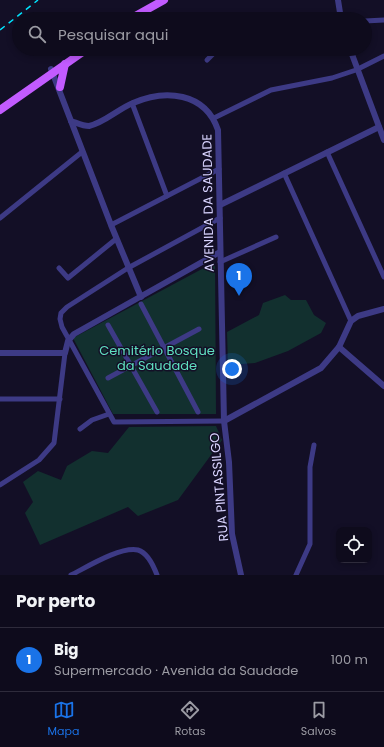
<!DOCTYPE html>
<html lang="pt">
<meta charset="utf-8">
<style>
body{margin:0;font-family:Poppins,sans-serif;background:#171425;color:#f1f3f6}
.controls{position:absolute;right:12px;bottom:12px;display:grid;overflow:hidden;border-radius:8px;box-shadow:0 2px 6px #0003}
.controls button{width:36px;height:36px;display:grid;place-items:center;padding:0;border:0;border-bottom:1px solid #2e2b3b;background:#0e0b1c;color:#f1f3f6;font:20px sans-serif}
.you{position:absolute;left:232px;top:369px;width:14px;height:14px;margin:-10px;border:3px solid #fff;border-radius:50%;background:#1a73e8;box-shadow:0 0 0 6px #1a73e833}
.badge{display:grid;place-items:center;width:26px;height:26px;border-radius:50%;background:#1a73e8;color:#fff;font-size:13px;font-weight:700}
.pin{position:absolute;translate:-50% -33px;filter:drop-shadow(0 1px 2px #0008)}
.pin::after{content:'';position:absolute;top:21px;width:14px;height:12px;background:inherit;clip-path:polygon(0 0,100% 0,50% 100%)}
.list{margin:0;padding:0;list-style:none}
h2{display:flex;justify-content:space-between;align-items:center;height:52px;margin:0;padding:0 16px;font-size:17px}
h2 small{font-size:13px;font-weight:400;color:#9b9ba3}
.list li{display:grid;grid-template-columns:26px 1fr auto;gap:12px;align-items:center;box-sizing:border-box;height:64px;padding:0 16px;border-top:1px solid #2e2b3b}
.list b{display:block;font-size:15px;white-space:nowrap}
.list p{margin:0;font-size:13px;white-space:nowrap;color:#9b9ba3}
.list em{font-size:13px;font-style:normal;color:#9b9ba3}
.icon{flex:none;width:22px;height:22px;fill:none;stroke:currentColor;stroke-width:2;stroke-linecap:round;stroke-linejoin:round}
.map{position:relative;flex:none;width:384px;height:575px;overflow:hidden}
.search{position:absolute;background:#0e0b1c;box-shadow:0 2px 6px #0003;left:12px;right:12px;top:12px;height:44px;display:flex;align-items:center;gap:10px;box-sizing:border-box;padding:0 14px;border-radius:22px;color:#9b9ba3;font-size:15px}
.sheet{height:116px;background:#0e0b1c}
nav{display:flex;justify-content:space-around;align-items:center;box-sizing:border-box;height:56px;border-top:1px solid #2e2b3b;background:#0e0b1c;font-size:11px;color:#9b9ba3}
nav a{display:grid;justify-items:center;gap:2px}
nav .on{color:#1a73e8}
.map>svg:first-child{display:block}
.green{fill:#12302f}
.lines{fill:none;stroke-linecap:round;stroke-linejoin:round}
.minor{stroke:#3d3a85;stroke-width:5}
.tertiary{stroke:#3d3a85;stroke-width:6}
.primary{stroke:#c25bff;stroke-width:8}
.rail{stroke:#00e5ff;stroke-width:1.5;stroke-dasharray:6 5;stroke-linecap:butt}
.labels{text-anchor:middle;dominant-baseline:central;stroke-width:3;stroke-linejoin:round;paint-order:stroke}
.street-label{font-size:13px;fill:#d9d4ff;stroke:#130f26}
.park-label{font-size:13px;fill:#5fe0c0;stroke:#130f26}
</style>
<div class="map">
<svg width="384" height="575" viewBox="0 0 384 575">
<rect width="100%" height="100%" fill="#130f26"/>
<g class="green">
<polygon points="215,262 216,414 113,414 73,338"/>
<polygon points="285,295 291,300 306,300 314,315 326,323 321,333 288,351 255,363 228,365 227,332 259,315 263,303"/>
<polygon points="216,426 222,440 178,500 138,516 128,507 40,545 25,513 33,502 23,482 38,471 61,480 67,466 92,451 108,453 129,427"/>
</g>
<g class="lines">
<g class="minor">
<polyline points="365,21 384,20"/>
<polyline points="207,60 218,49"/>
<polyline points="132,103 167,196"/>
<polyline points="214,118 271,90 332,78 356,70 384,56"/>
<polyline points="327,152 384,277"/>
<polyline points="284,173 351,321"/>
<polyline points="0,218 82,152"/>
<polyline points="220,218 128,268 67,307 61,313 60,319 62,327 114,422 224,421"/>
<polyline points="111,225 219,169"/>
<polyline points="220,262 276,237"/>
<polyline points="59,268 68,278 116,239"/>
<polyline points="141,304 198,412"/>
<polyline points="108,325 157,412"/>
<polyline points="108,378 199,329"/>
<polyline points="0,399 60,399"/>
<polyline points="80,429 92,420 109,414"/>
<polyline points="0,485 39,460 54,443 65,353"/>
<path d="M71,575C87,567 121,546 138,550C148,553 154,567 157,575"/>
<polyline points="296,575 310,544 310,467 314,445"/>
</g>
<g class="tertiary">
<polyline points="338,0 341,19"/>
<polyline points="350,49 384,140"/>
<polyline points="51,69 111,225 141,297"/>
<path d="M71,121C77,123 83,126 89,126C104,123 118,109 133,103C165,89 205,92 218,130L224,421L229,462L232,534L241,575"/>
<polyline points="220,205 379,127"/>
<polyline points="339,347 384,386"/>
<polyline points="0,353 65,353 68,341 74,334 220,252"/>
<polyline points="224,421 321,368 339,347 351,321 358,316 384,309"/>
</g>
<g class="primary">
<polyline points="130,19 164,0"/>
<polyline points="60,87 65,64"/>
<polyline points="0,110 87,49"/>
</g>
<polyline class="rail" points="0,30 38,0"/>
</g>
<g class="labels">
<g class="street-label">
<text transform="translate(208 203) rotate(-91)">AVENIDA DA SAUDADE</text>
<text transform="translate(219 487) rotate(-95)">RUA PINTASSILGO</text>
</g>
<g class="park-label">
<text x="157" y="350">Cemitério Bosque<tspan x="157" dy="15">da Saudade</tspan></text>
</g>
</g>
</svg>
<div class="controls">
<button><svg class="icon" aria-label="locate" viewBox="0 0 24 24"><circle cx="12" cy="12" r="6"/><path d="M12 2v4M12 18v4M2 12h4M18 12h4"/></svg></button>
</div>
<div class="you"></div>
<div class="pin badge" style="left:239px;top:296px">1</div>
<div class="search"><svg class="icon" aria-label="search" viewBox="0 0 24 24"><circle cx="10" cy="10" r="6"/><path d="M15 15l6 6"/></svg>Pesquisar aqui</div>
</div>
<section class="sheet">
<h2>Por perto<small></small></h2>
<ul class="list">
<li><span class="badge">1</span><div><b>Big</b><p>Supermercado · Avenida da Saudade</p></div><em>100 m</em></li>
</ul>
</section>
<nav>
<a class="on"><svg class="icon" aria-label="map" viewBox="0 0 24 24"><path d="M3 6l6-2 6 2 6-2v14l-6 2-6-2-6 2zM9 4v14M15 6v14"/></svg>Mapa</a>
<a><svg class="icon" aria-label="directions" viewBox="0 0 24 24"><path d="M12 3l9 9-9 9-9-9zM9 14v-3h6M13 9l2 2-2 2"/></svg>Rotas</a>
<a><svg class="icon" aria-label="saved" viewBox="0 0 24 24"><path d="M7 4h10v16l-5-4-5 4z"/></svg>Salvos</a>
</nav>
